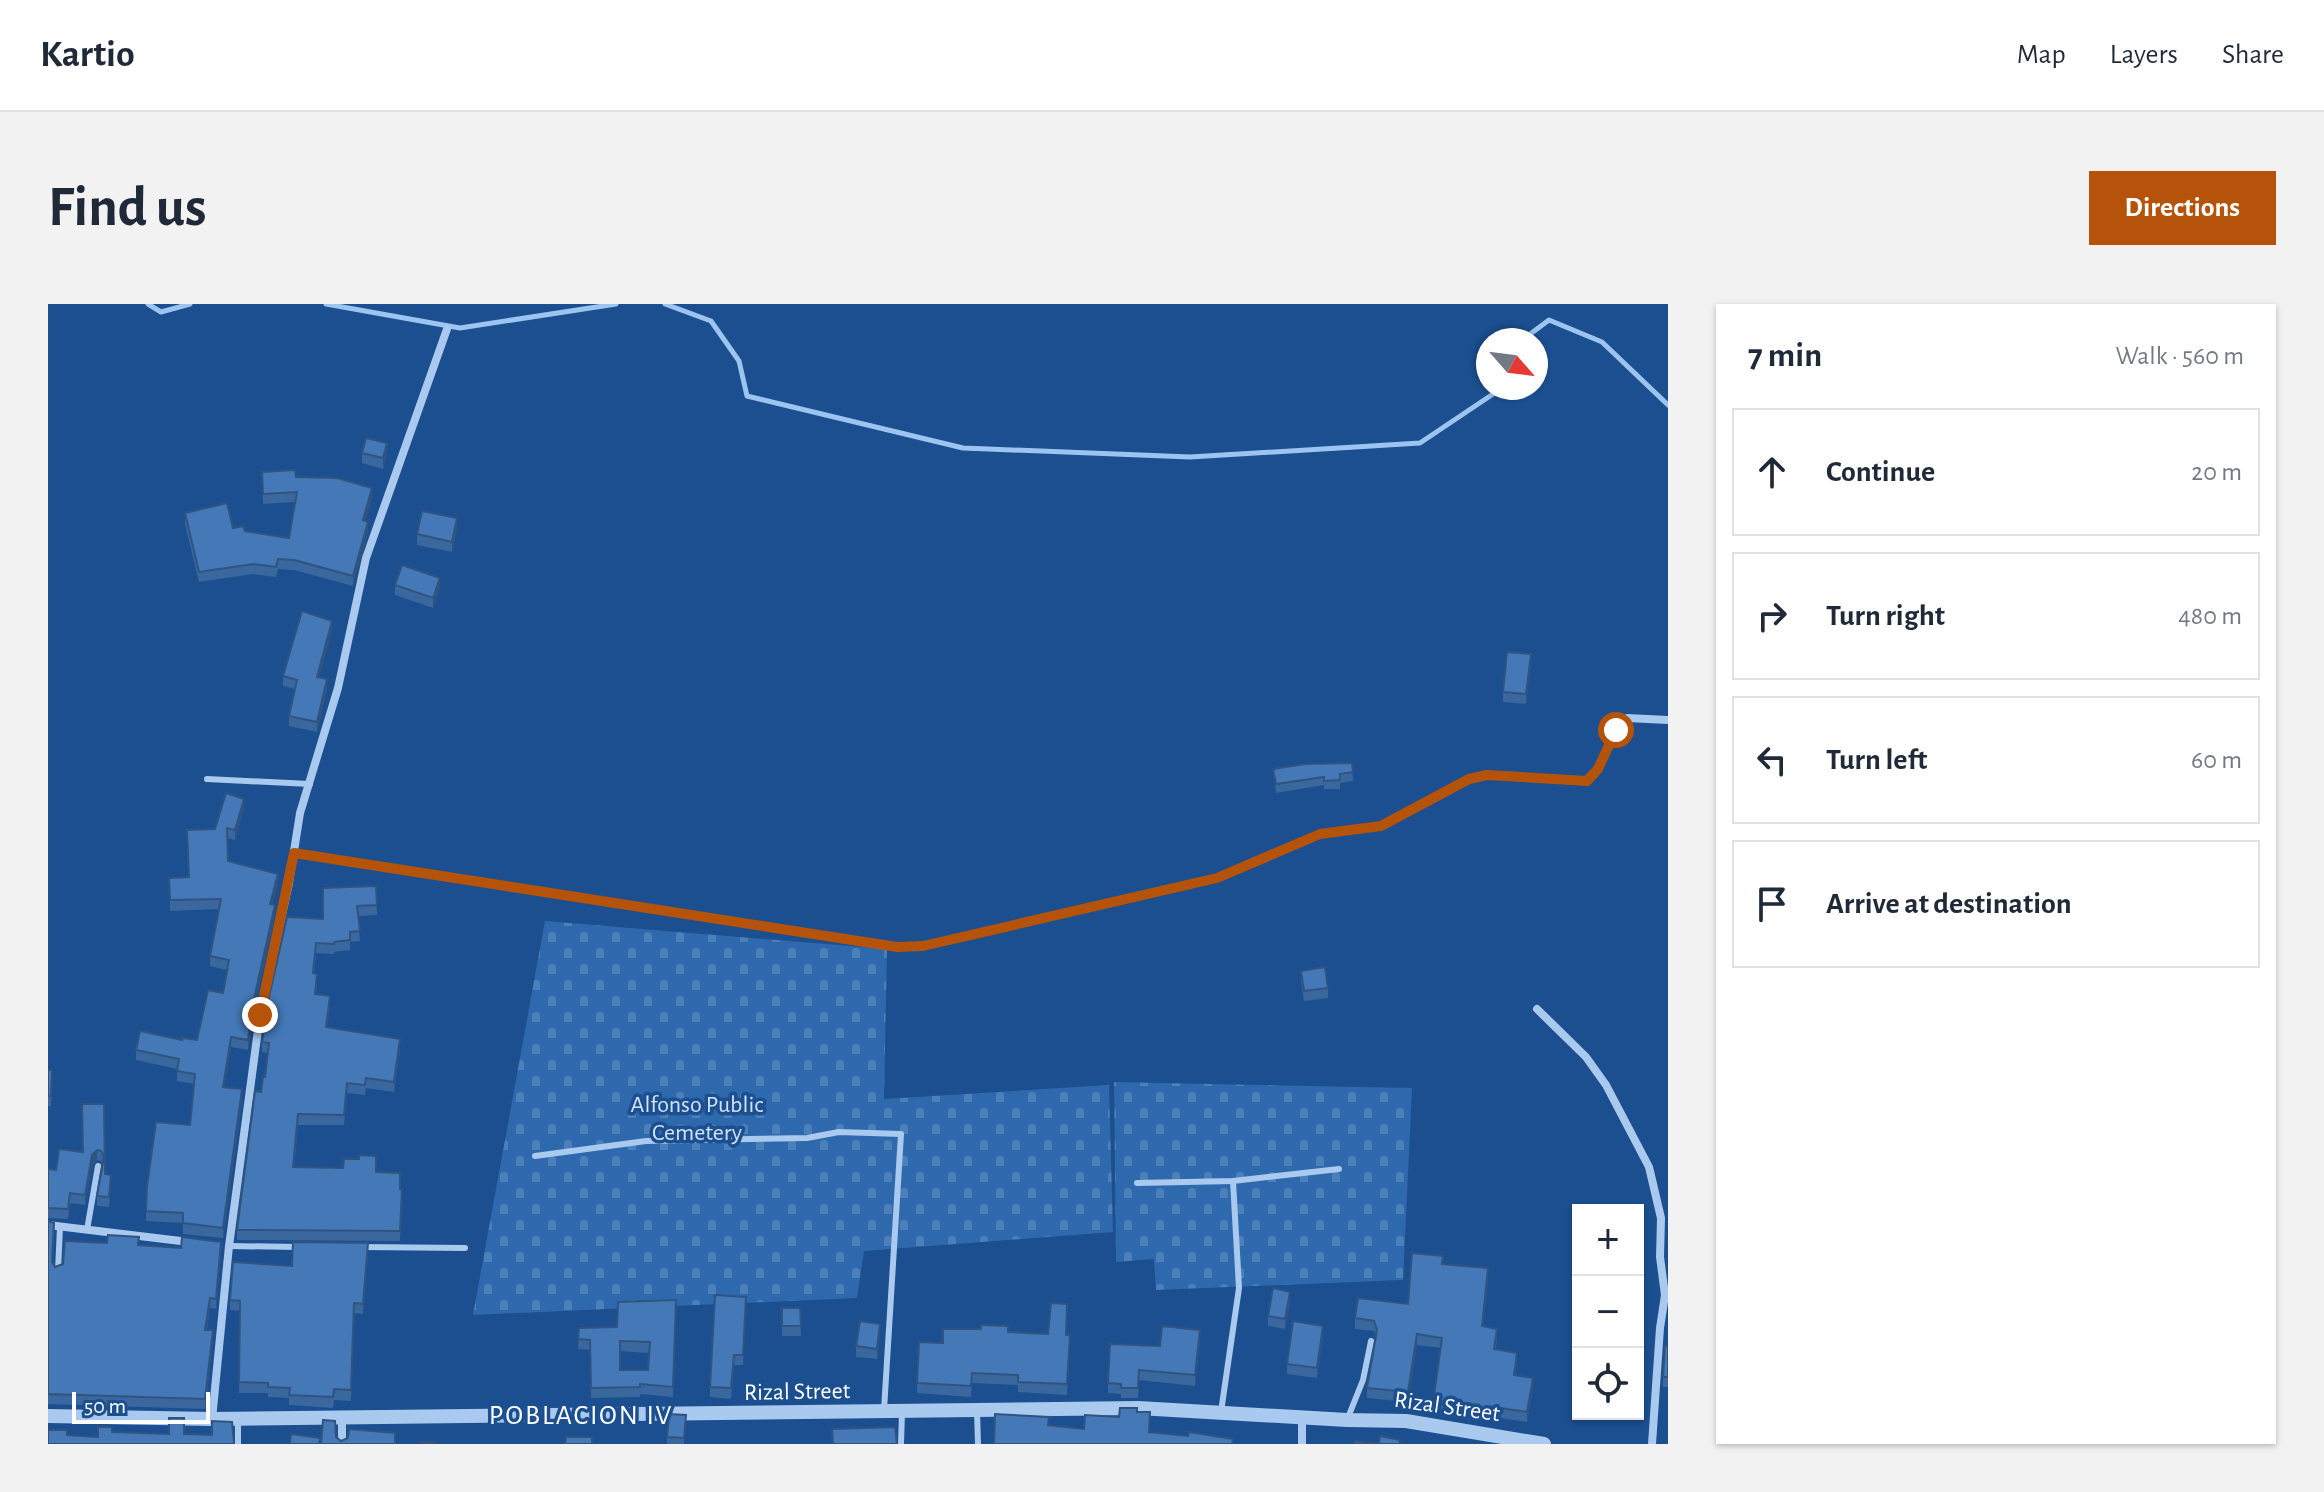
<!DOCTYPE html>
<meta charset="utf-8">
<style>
body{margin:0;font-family:"Alegreya Sans",sans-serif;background:#f2f2f3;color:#1f2937}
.controls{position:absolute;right:24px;bottom:24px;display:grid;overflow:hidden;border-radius:0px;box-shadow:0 2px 6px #0004}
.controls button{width:72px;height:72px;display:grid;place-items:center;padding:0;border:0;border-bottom:2px solid #e0e1e3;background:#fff;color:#1f2937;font:40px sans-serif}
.compass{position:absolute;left:1428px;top:24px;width:72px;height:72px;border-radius:50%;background:#fff;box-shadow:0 2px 6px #0004;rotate:118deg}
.scale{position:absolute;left:24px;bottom:20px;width:138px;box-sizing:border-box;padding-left:8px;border:4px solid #fff;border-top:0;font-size:22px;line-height:28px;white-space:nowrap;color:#fff;-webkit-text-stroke:6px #1b4f8f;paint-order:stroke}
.stop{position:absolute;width:24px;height:24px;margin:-18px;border:6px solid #b45309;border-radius:50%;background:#fff}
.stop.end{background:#b45309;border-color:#fff;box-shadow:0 2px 8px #0008}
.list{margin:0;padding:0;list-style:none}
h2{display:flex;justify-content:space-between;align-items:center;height:104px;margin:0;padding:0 32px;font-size:34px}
h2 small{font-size:26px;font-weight:400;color:#747a83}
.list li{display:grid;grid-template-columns:52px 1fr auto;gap:24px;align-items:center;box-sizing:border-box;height:128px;margin:0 16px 16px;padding:0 16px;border:2px solid #e0e1e3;border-radius:0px}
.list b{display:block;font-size:30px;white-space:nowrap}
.list em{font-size:26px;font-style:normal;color:#747a83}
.icon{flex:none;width:44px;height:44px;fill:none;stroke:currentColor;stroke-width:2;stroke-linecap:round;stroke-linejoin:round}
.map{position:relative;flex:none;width:1620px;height:1140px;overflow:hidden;border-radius:0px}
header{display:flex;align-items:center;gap:48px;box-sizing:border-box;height:112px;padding:0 40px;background:#fff;border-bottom:2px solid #e0e1e3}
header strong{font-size:38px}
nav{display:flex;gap:44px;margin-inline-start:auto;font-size:28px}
.intro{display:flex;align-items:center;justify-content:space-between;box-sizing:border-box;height:192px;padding:0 48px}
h1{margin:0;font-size:56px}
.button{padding:20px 36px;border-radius:0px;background:#b45309;color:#fff;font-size:28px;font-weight:700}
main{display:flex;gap:48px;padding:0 48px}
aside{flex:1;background:#fff;border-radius:0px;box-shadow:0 2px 6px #0004}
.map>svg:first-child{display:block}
.cemetery{fill:url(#cemetery-stones)}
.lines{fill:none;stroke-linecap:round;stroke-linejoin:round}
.stream{stroke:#9cc4f0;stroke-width:5}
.service{stroke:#a9c9ee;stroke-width:6}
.minor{stroke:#a9c9ee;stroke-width:8}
.tertiary{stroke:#a9c9ee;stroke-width:14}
.wall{fill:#3a679d;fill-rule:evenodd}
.shaded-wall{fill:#305480}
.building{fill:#4478b7;stroke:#305480;stroke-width:2;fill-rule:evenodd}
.route{stroke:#b45309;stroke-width:10}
.labels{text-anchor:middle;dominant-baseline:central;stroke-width:7;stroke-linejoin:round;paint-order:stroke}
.park-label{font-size:24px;fill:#cfe3fa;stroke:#1b4f8f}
.street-label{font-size:24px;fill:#fff;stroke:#1b4f8f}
.quarter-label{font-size:28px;letter-spacing:2px;fill:#fff;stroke:#1b4f8f}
</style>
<header>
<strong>Kartio</strong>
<nav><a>Map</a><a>Layers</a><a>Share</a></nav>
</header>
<div class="intro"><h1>Find us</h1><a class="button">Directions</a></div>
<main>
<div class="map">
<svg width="1620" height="1140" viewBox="0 0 1620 1140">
<defs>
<pattern id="cemetery-stones" width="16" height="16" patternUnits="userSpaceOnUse" patternTransform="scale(2)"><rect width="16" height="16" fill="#2e69ad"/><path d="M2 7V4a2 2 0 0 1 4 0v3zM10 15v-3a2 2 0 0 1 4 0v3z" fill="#4d80b9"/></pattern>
</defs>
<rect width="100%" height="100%" fill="#1b4f8f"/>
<g class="cemetery">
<polygon points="497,617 839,645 836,795 1061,781 1065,928 816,947 809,994 425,1011"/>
<polygon points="1066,778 1364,784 1355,976 1108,986 1106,955 1068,958"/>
</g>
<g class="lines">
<g class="stream">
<polyline points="100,0 113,8 142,0"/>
<polyline points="278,0 412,24 568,0"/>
<polyline points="617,0 663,17 691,57 699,92 915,144 1142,153 1372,139 1454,84"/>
<polyline points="1474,36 1501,16 1554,38 1620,101"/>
</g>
<g class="service">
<polyline points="159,475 262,480"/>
<polyline points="487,852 598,837 759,834 791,828 853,830 836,1106"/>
<polyline points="1089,879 1185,877 1291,865"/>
<polyline points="39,926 50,862"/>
<polyline points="181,942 250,943"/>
<polyline points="313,943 417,944"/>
<polyline points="10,967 12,923"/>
<polyline points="929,1107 930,1140"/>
<polyline points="1173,1108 1191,984 1185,877"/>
<polyline points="1299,1116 1315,1076 1323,1037"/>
<polyline points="190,1140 190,1116"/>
<polyline points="853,1140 854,1108"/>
</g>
<g class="minor">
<polyline points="246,549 849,643 875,642 1169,574 1272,530 1333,522 1421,475 1439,471 1539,477 1550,465 1573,417 1579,414 1620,416"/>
<polyline points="1489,705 1538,753 1558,781 1601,863 1613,914 1612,953 1617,991 1612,1024 1604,1140"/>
<polyline points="0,921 141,938"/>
<polyline points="164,1115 181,942 212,711 241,579 252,509 290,384 318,254 399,25"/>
<polyline points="294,1140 294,1114"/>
<polyline points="1254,1140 1254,1113"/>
</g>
<polyline class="tertiary" points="0,1112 164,1115 1090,1104 1299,1116 1358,1117 1496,1140"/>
</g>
<g class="wall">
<polygon points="314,149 339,150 335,165 314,159"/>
<polygon points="214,168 248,173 324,194 317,217 320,228 305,282 246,266 230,265 228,273 205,270 151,278 137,220 137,209 197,227 241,234 247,198 215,200"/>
<polygon points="409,224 404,248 369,241 369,230"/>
<polygon points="347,281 392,284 385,304 347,291"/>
<polygon points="284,327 271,373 279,385 269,428 241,422 241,412 247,385 235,382 235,372"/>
<polygon points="1483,360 1478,400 1455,398 1455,388"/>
<polygon points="1304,459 1305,477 1292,479 1292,485 1276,485 1276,481 1228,489 1225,465"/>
<polygon points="196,505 187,536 179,534 180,557 230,580 224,600 227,611 205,710 200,746 183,743 176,783 194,796 175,934 135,930 135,919 98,917 98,907 142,821 146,780 129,777 129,765 88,756 88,746 134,736 149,736 175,689 179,666 162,662 162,652 171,605 122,607 121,574 141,573 167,525"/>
<polygon points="328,582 329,611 310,612 312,637 302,638 302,646 286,648 286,650 268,649 266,669 269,680 268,690 282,702 279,723 352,745 346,788 318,784 317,791 299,789 296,821 250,821 246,863 328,868 352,885 354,896 352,937 189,936 189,926 213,788 217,773 220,749 214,748 214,738 275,615"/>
<polygon points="1253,667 1280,684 1280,694 1256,697 1253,677"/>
<polygon points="0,766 4,766 3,802 0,802"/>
<polygon points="56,800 57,870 63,881 61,903 49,902 49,892 55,860 53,857 49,856 44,861 37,901 22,899 20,915 0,914 0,865 8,866 35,848"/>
<polygon points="0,917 4,958 7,963 91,941 173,948 168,1005 162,1004 159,1026 165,1036 157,1105 0,1100"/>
<polygon points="320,949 315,1010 306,1009 303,1097 286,1096 285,1104 241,1101 241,1094 220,1093 220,1089 191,1089 192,1007 182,1006 182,996 244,962"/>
<polygon points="1395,960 1440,975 1435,1023 1449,1035 1448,1045 1469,1060 1467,1071 1485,1084 1479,1118 1438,1112 1437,1118 1385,1109 1385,1099 1393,1044 1369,1041 1360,1098 1319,1094 1319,1084 1328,1033 1326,1027 1307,1025 1307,1014 1360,1000"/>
<path d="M628,996L625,1093L592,1090V1093L543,1094L542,1046L530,1045L531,1024L569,1023ZM572,1047L601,1049L600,1066H572Z"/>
<polygon points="1242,998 1237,1025 1220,1022 1220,1012"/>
<polygon points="698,1003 695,1061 686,1061 683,1095 662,1093 662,1083"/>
<polygon points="734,1004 752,1004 753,1032 734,1032"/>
<polygon points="933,1025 1018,1031 1022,1041 1019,1091 970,1088 970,1081 924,1079 923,1093 869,1089 869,1079 895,1039"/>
<polygon points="832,1030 829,1055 808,1053 808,1042"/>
<polygon points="1275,1032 1269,1074 1239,1070 1239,1060"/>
<polygon points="1152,1036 1147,1082 1091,1076 1090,1094 1073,1094 1073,1090 1060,1089 1060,1079 1112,1042"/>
<polygon points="1620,1042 1620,1083 1615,1083 1615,1073"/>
<polygon points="638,1121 636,1140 619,1140 619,1133"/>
</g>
<g class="shaded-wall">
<polygon points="339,139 339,150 335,165 335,154"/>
<polygon points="324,184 324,194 315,227 315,216"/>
<polygon points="409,214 409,224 404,248 404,238"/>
<polygon points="320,218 320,228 305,282 305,272"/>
<polygon points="392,274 392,284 385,304 385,294"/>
<polygon points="284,317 284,327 269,383 269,373"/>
<polygon points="1483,350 1483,360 1478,400 1478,390"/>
<polygon points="279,375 279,385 269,428 269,418"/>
<polygon points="196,495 196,505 187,536 187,526"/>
<polygon points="230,570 230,580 222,610 222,600"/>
<polygon points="227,601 227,611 205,710 200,746 200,736 205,699"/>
<polygon points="282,692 282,702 278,733 278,723"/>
<polygon points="183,733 183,743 175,793 175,783"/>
<polygon points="352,735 352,745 346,788 346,778"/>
<polygon points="194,785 194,796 175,934 175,924"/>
<polygon points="49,846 49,856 44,861 37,901 37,891 44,851"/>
<polygon points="173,938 173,948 168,1005 168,995"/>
<polygon points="320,939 320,949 315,1010 315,1000"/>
<polygon points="1440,964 1440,975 1434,1033 1434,1022"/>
<polygon points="1242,988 1242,998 1237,1025 1237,1015"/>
<polygon points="162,994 162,1004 157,1036 157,1026"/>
<polygon points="832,1020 832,1030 829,1055 829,1045"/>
<polygon points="1275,1022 1275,1032 1269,1074 1269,1064"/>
<polygon points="165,1026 165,1036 157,1105 157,1095"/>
<polygon points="1152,1026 1152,1036 1147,1082 1147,1071"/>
<polygon points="1369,1030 1369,1041 1360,1098 1360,1088"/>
<polygon points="1485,1074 1485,1084 1479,1118 1479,1108"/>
</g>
<g class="building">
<polygon points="318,134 339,139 335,154 314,149"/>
<polygon points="247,166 248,173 289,174 324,184 315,216 320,218 305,272 246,256 230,255 228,263 205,260 151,268 137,209 179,199 185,224 195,222 197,227 241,234 249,188 215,190 214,168"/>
<polygon points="374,207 409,214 404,238 369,230"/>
<polygon points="354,261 392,274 385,294 347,281"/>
<polygon points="254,307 284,317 269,373 279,375 269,418 241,412 249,376 235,372"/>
<polygon points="1459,348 1483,350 1478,390 1455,388"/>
<polygon points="1304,459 1305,468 1292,470 1292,476 1276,477 1276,473 1228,480 1225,465 1257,460"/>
<polygon points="178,489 196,495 187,526 179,524 180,557 230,570 222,600 227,601 205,699 200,736 183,733 175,783 194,785 175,924 135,919 135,909 98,907 99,882 108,818 142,821 147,770 129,767 131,755 88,746 92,727 134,736 134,734 149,736 160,686 175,689 181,656 162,652 173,595 122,596 121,574 141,573 139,526 167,525"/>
<polygon points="328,582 329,601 309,602 312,627 302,628 302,636 286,638 286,640 268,639 265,669 269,670 267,690 282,692 278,723 352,735 346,778 318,774 317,781 299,779 296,811 250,810 245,863 295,864 296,855 311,855 311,851 328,852 328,868 352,869 352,885 354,886 352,927 189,926 207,787 213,788 215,773 217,773 221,739 214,738 219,702 239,613 275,615 275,584"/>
<polygon points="1277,663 1280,684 1256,687 1253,667"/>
<polygon points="0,766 4,766 3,792 0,792"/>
<polygon points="34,800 56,800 57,870 63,871 61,893 49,892 56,852 53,847 49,846 44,851 37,891 22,889 20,905 0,904 0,865 8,866 11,845 35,848"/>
<polygon points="0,917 6,919 4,958 7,963 15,960 17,937 59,939 60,931 91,933 90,941 133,944 134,933 173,938 168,995 162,994 157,1026 165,1026 157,1095 0,1090"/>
<polygon points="245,938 320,939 315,1000 306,999 303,1086 286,1085 285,1093 241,1091 242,1084 220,1083 220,1079 191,1078 192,997 182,996 185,958 244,962"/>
<polygon points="1364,949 1395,952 1394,960 1440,964 1434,1022 1449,1025 1446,1045 1469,1049 1466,1071 1485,1074 1479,1108 1438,1102 1437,1107 1385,1099 1394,1034 1369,1030 1360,1088 1319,1084 1329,1026 1326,1017 1307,1014 1310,994 1360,1000"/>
<polygon points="1225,984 1242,988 1237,1015 1220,1012"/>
<polygon points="667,991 698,993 695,1051 686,1051 683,1084 662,1083"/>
<path d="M628,996L625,1083L592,1080V1083L543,1084L542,1036L530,1035L531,1024L569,1023L570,998ZM572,1037L602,1038L600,1066H572Z"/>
<polygon points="1003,999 1019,1000 1018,1031 1022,1031 1019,1080 970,1078 970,1071 924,1069 923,1082 869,1079 871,1038 895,1039 895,1025 933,1025 933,1021 960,1022 960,1028 1000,1030"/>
<polygon points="734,1004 752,1004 753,1022 734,1022"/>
<polygon points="812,1017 832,1020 829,1045 808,1042"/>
<polygon points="1245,1017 1275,1022 1269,1064 1239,1060"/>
<polygon points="1114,1022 1152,1026 1147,1071 1091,1066 1090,1084 1073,1084 1073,1080 1060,1079 1062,1040 1112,1042"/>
<polygon points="1617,1042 1620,1042 1620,1073 1615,1073"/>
<polygon points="1072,1104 1089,1104 1089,1108 1102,1108 1101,1128 1140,1132 1141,1128 1185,1135 1184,1140 946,1140 947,1110 1001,1113 1000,1121 1036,1125 1037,1111 1071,1113"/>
<polygon points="621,1110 638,1111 636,1134 619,1133"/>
<polygon points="121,1114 136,1114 136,1130 164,1131 164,1117 184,1118 186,1140 0,1140 0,1126 19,1126 19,1131 50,1133 50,1123 64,1123 64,1128 121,1130"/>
<polygon points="275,1116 287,1117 288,1133 293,1137 300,1134 301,1125 347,1129 347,1140 273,1140"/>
<polygon points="847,1123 849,1140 785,1140 784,1125"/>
<polygon points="243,1130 272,1134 271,1140 242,1140"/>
<polygon points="1332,1132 1352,1136 1351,1140 1331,1140"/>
<polygon points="518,1133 544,1133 544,1140 517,1140"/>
<polygon points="1307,1137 1330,1140 1306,1140"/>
<rect x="373" y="1138" width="15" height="2"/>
</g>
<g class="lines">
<polyline class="route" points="212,711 246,549 849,643 875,642 1169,574 1272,530 1333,522 1421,475 1439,471 1539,477 1550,465 1568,426"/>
</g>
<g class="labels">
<g class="park-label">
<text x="649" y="801">Alfonso Public<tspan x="649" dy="28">Cemetery</tspan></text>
</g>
<g class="street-label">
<text transform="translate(749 1088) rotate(-1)">Rizal Street</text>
<text transform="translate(1399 1103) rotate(8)">Rizal Street</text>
</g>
<g class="quarter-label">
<text x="533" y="1112">POBLACION IV</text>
</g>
</g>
</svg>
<div class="controls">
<button>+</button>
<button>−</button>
<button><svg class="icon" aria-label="locate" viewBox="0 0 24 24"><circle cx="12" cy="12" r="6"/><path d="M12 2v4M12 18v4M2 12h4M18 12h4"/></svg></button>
</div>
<svg class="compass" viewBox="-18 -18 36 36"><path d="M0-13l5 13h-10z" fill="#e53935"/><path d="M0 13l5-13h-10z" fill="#747a83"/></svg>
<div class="scale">50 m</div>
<div class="stop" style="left:1568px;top:426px"></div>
<div class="stop end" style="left:212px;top:711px"></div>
</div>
<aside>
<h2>7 min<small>Walk · 560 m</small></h2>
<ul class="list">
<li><svg class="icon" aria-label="ahead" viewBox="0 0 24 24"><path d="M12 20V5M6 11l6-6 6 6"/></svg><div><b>Continue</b></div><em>20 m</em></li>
<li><svg class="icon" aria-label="right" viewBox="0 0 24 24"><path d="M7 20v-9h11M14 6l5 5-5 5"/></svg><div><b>Turn right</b></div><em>480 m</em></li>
<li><svg class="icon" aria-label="left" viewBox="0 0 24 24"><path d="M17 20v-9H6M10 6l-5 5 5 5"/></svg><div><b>Turn left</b></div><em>60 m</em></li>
<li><svg class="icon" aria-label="arrive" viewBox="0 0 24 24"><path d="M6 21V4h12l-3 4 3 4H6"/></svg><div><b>Arrive at destination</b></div></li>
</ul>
</aside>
</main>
